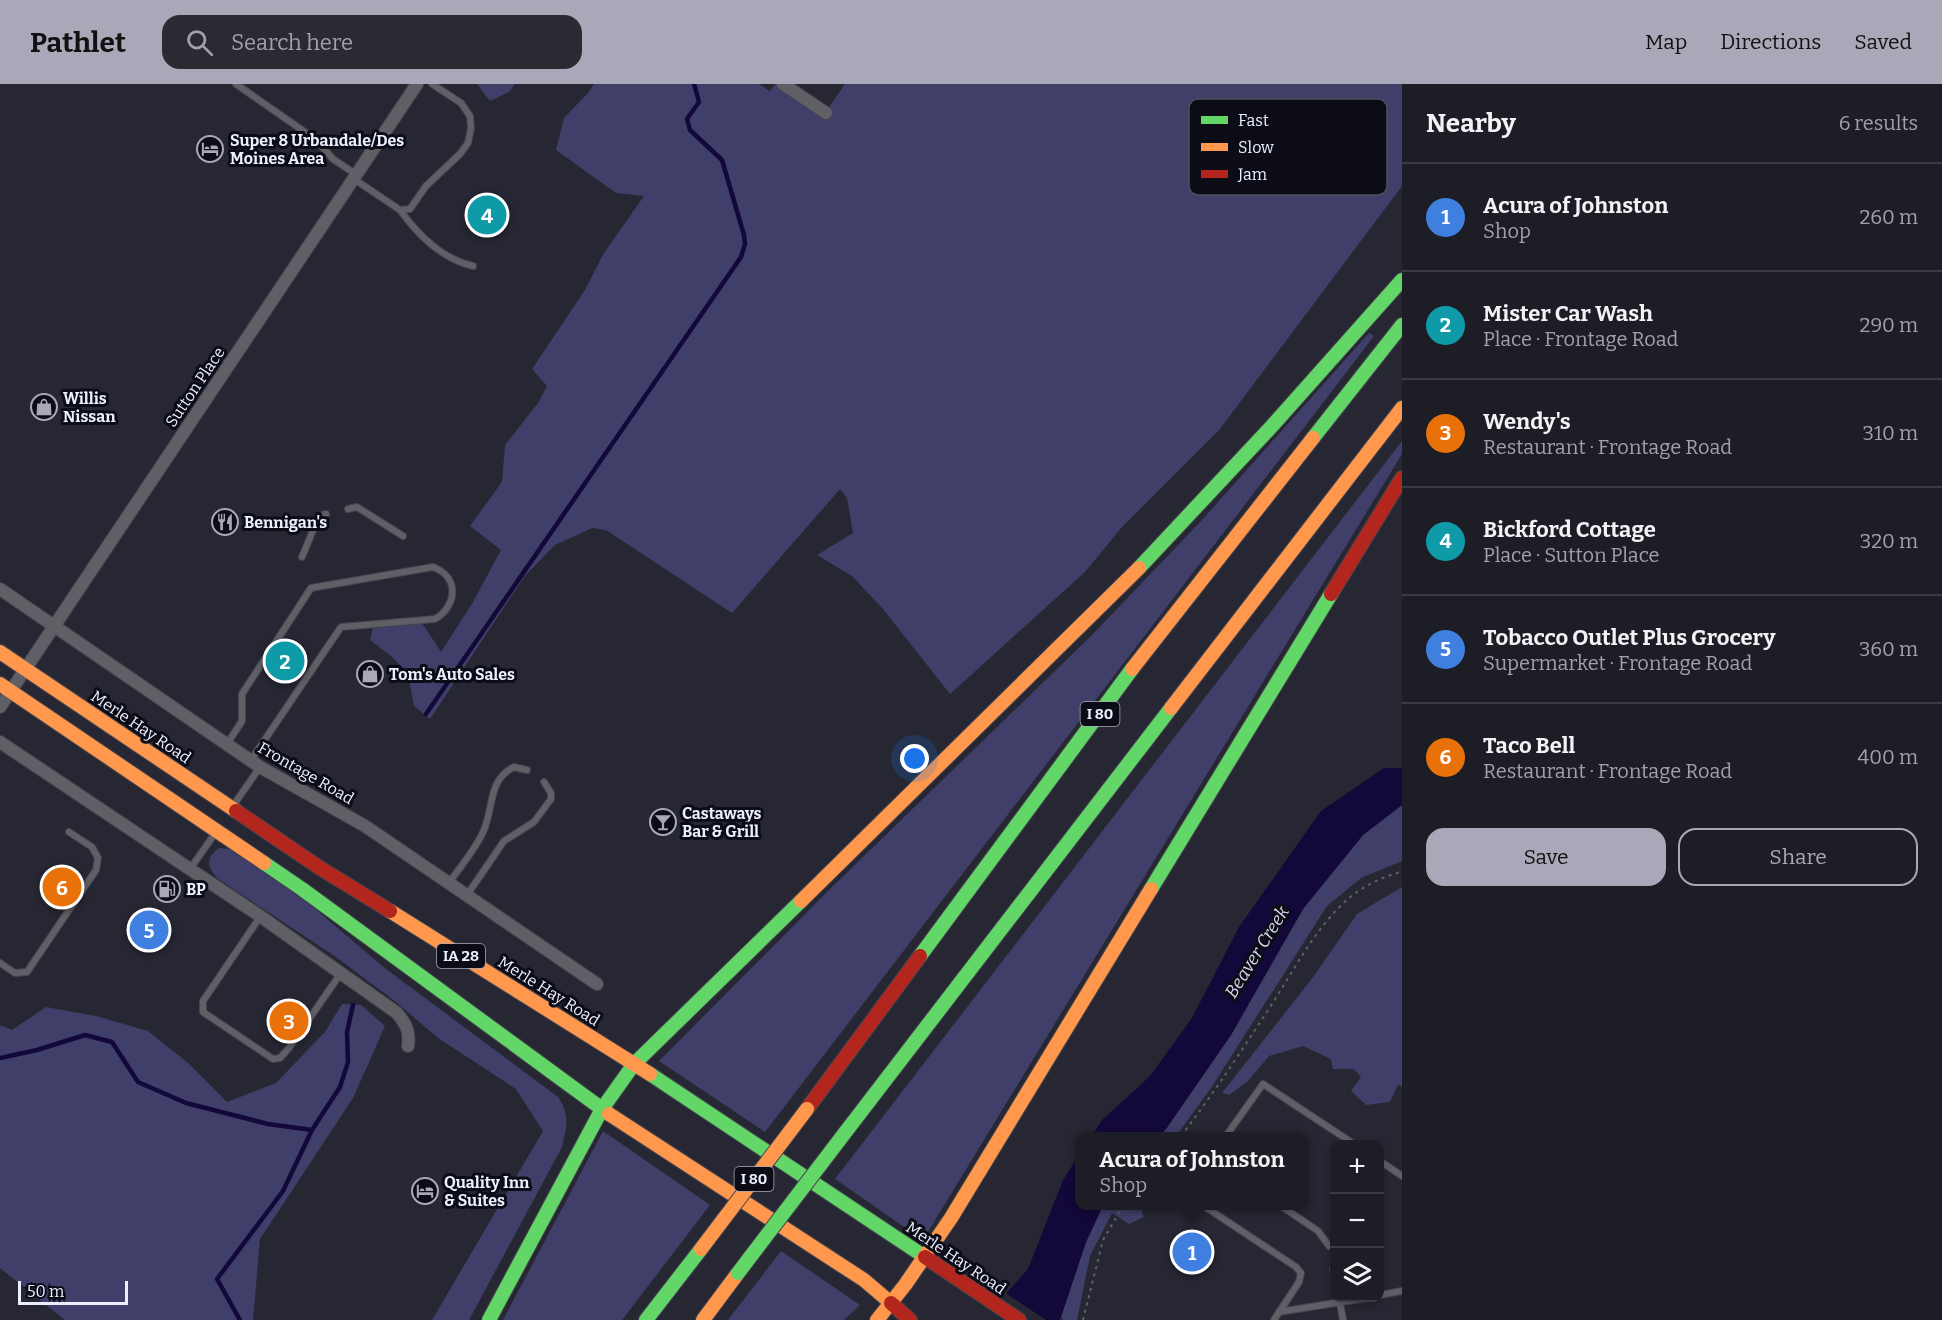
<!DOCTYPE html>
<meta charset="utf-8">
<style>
body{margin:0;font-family:Bitter,serif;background:#2a2a32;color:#f1f3f6}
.controls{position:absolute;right:18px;bottom:18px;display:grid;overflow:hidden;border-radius:12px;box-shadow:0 3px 9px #0003}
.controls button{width:54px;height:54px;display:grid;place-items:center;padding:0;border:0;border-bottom:2px solid #3b3b43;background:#1d1d26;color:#f1f3f6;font:30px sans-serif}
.scale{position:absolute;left:18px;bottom:15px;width:110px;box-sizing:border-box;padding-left:6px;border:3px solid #edeeff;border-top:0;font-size:16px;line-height:21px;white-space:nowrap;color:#edeeff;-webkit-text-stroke:4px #0c0c17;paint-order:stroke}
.you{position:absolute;left:915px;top:675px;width:21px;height:21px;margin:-15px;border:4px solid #fff;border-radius:50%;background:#1a73e8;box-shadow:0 0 0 9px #1a73e833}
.badge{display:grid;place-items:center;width:39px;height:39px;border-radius:50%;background:#a8a8b8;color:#fff;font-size:20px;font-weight:700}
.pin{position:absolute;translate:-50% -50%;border:3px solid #fff;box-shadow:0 2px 6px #0006}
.popup{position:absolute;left:1075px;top:1048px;width:234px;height:78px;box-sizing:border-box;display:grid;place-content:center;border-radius:12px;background:#1d1d26;filter:drop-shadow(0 2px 4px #0005);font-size:20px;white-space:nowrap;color:#a0a2a7}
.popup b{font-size:22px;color:#f1f3f6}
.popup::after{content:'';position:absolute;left:50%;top:100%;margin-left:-12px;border:12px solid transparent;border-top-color:#1d1d26}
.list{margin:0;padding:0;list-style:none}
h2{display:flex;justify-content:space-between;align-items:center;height:78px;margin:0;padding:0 24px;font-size:26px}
h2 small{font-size:20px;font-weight:400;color:#a0a2a7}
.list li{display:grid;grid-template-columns:39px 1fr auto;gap:18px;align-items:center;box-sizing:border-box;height:108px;padding:0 24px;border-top:2px solid #3b3b43}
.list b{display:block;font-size:22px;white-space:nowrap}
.list p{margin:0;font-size:20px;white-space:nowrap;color:#a0a2a7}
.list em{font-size:20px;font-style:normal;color:#a0a2a7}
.actions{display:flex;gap:12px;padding:18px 24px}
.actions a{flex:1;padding:14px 0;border:2px solid #a8a8b8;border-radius:18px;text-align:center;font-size:21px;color:#a8a8b8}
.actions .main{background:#a8a8b8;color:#111}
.icon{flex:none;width:33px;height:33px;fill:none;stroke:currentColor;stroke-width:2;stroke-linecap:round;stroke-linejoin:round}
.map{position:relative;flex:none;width:1402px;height:1236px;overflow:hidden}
header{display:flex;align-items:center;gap:36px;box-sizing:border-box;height:84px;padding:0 30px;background:#a8a8b8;color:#111}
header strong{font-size:28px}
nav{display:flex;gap:33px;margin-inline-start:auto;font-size:21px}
.search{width:420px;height:54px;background:#2a2a32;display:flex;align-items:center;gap:15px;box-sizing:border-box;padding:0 21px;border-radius:18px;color:#a0a2a7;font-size:22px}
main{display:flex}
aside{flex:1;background:#1d1d26}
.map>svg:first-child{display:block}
.green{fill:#403f69}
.water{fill:#13083a}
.pier{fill:#272733}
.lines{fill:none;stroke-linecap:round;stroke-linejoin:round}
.stream{stroke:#13083a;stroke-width:4.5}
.lane-casing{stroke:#44444f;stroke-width:8}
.street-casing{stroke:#44444f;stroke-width:14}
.fast-casing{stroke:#44444f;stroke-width:16}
.slow-casing{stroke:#44444f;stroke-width:16}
.jam-casing{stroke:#44444f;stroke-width:16}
.path{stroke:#606068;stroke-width:2;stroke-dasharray:3 4.5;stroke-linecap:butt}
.lane{stroke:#5f5f65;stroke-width:6}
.street{stroke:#5f5f65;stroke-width:12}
.fast{stroke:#63d668;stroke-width:14}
.slow{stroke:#ff974d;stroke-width:14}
.jam{stroke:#b3261e;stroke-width:14}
.fast-bridge-casing{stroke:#44444f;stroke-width:16;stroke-linecap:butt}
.slow-bridge-casing{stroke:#44444f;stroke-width:16;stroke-linecap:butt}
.fast-bridge{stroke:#63d668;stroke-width:14}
.slow-bridge{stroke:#ff974d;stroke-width:14}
.labels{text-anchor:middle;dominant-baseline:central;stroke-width:6;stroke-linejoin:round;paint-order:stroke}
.shield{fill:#0c0c17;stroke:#aaaab9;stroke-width:1.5}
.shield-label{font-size:15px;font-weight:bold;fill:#edeeff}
.poi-label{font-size:16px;font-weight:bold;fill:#edeeff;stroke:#0c0c17;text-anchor:start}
.street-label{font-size:16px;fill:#edeeff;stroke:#0c0c17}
.water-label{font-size:18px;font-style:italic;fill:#d6d7ed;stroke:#0c0c17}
.key{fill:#0c0c17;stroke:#50505d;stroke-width:1.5}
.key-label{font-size:16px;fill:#edeeff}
</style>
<header>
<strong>Pathlet</strong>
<div class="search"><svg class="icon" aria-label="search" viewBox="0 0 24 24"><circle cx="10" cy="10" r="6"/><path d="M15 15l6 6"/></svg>Search here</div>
<nav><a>Map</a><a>Directions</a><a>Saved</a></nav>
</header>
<main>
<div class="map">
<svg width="1402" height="1236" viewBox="0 0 1402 1236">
<rect width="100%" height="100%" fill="#272733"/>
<g class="green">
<polygon points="477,0 515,0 509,8 490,17"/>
<polygon points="594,0 759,0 770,7 775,0 783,0 825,29 845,0 1402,0 1402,102 1220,345 1122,443 1085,488 950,610 883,525 852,492 817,471 853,449 847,414 840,405 732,529 606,446 592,444 555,461 524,493 430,635 414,622 408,589 391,572 370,556 373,544 422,539 441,568 473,518 501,466 470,442 502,398 505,361 538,319 547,302 532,285 585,206 604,169 644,112 616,109 556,66 564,34 588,9"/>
<polygon points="1369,249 1374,252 765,1048 659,977 831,804 1092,551 1202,436"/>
<polygon points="1402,357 1402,370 923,1156 835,1095"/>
<polygon points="1402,721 1402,777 1361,794 1327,822 1211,1004 1176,1052 1159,1052 1166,1045 1231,951 1303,825 1363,751"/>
<path d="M219,764L230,765L307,818L386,885L558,1013C570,1031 567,1042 562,1063L469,1236H432L543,1047L516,1005L438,954L396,918L336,873L218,795C207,783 205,774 219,764Z"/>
<polygon points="1402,803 1402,1003 1398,1000 1390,1018 1366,1021 1351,1007 1361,993 1354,985 1333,985 1331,975 1303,962 1269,972 1248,997 1229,1011 1222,1009 1311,896 1357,830"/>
<polygon points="342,920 361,921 385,942 353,1014 260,1155 253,1236 65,1236 0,1184 0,941 12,946 46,923 96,932 148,947 188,979 227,1018 276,999 325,948"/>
<polygon points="603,1047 710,1121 622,1236 503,1236"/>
<polygon points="1103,1122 1140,1122 1144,1133 1129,1140 1112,1129 1090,1172 1077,1236 1063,1236 1061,1233 1086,1158"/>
<polygon points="781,1167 860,1221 844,1236 728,1236"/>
</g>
<g class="water">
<polygon points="1384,684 1402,684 1402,721 1363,751 1303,825 1231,951 1166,1045 1159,1052 1092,1052 1102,1036 1150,992 1192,934 1239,843 1321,727"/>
<polygon points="1079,1071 1080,1122 1103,1122 1086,1158 1061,1233 1059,1236 990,1236 1006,1210 1028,1185 1063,1096"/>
</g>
<polygon class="pier" points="1004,1208 1046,1236 987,1236"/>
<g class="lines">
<g class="stream">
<polyline points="426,630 741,173 745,160 744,151 722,76 690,46 687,35 699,18 694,0"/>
<polyline points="0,974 37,966 85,951 112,958 138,998 186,1019 268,1040 312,1046"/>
<polyline points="240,1236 217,1195 283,1107 312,1046 340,1003 348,978 347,948 353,921"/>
</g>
<defs>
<g id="lane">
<polyline points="236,0 315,55 333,75 357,91"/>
<polyline points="354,95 400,126 410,125 426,102 460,70 468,59 471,44 470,32 461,19 432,0"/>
<path d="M400,126C418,151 442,175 473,182"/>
<polyline points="348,425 357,423 403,452"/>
<polyline points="302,473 319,432 326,430"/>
<path d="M227,660L242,637V610L311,504L433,483C460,493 457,522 435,535L341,543L251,676"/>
<polyline points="233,722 260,683"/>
<polyline points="190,785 216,748"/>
<path d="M449,799C460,783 475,766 483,748C494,726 487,696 514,683L527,686"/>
<polyline points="467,811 504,757 534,738 548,719 551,715 551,709 544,698"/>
<polyline points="260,833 203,917 203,928 273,975 280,974 289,964 341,889"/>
<polyline points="0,879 15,889 27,888 96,786 98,774 92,763 69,748"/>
<polyline points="1226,1052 1263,1000 1354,1060"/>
<polyline points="1380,1077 1402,1092"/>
<polyline points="1204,1122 1296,1183 1301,1189 1299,1198 1274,1236"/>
<polyline points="1281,1122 1318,1147 1329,1162"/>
<polyline points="1333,1185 1334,1191"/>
<polyline points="1380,1211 1402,1207"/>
<polyline points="1339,1214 1343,1236"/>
<polyline points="1279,1228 1366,1214"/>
</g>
<g id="street">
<polyline points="783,0 826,29"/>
<polyline points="0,505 260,683 365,742 597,900"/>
<polyline points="0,623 417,0"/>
<path d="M0,658L260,832L397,929C406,940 410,947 408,962"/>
</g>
<g id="fast">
<polyline points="1313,354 1402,241"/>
<polyline points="1139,484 1272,342 1402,196"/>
<polyline points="264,779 302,805 609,1030"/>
<polyline points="1151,805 1331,510"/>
<polyline points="920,872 1132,585"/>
<polyline points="650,990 925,1173"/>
<polyline points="844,1050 1171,624"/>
<polyline points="489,1236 602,1025 634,980 801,817"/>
<polyline points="646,1236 701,1165"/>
</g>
<g id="slow">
<polyline points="0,568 236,727"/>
<polyline points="1132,585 1313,354"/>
<polyline points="0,600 264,779"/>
<polyline points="1171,624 1402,324"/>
<polyline points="801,817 1139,484"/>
<polyline points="390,827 650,990"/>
<polyline points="609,1030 864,1196 891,1219"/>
<polyline points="703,1236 738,1189"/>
<polyline points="877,1236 905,1201 951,1134 1151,805"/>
</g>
<g id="jam">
<polyline points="1331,510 1402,394"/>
<polyline points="236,727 320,784 390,827"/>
<polyline points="807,1025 920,872"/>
<polyline points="925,1173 1019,1236"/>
<polyline points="891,1219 910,1236"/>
</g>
</defs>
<use href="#lane" class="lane-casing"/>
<use href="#street" class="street-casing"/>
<use href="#fast" class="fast-casing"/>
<use href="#slow" class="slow-casing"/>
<use href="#jam" class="jam-casing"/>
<g class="path">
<path d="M1181,1052C1214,1009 1244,963 1274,917C1296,882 1317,842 1349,814C1364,802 1383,792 1402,788"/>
<polyline points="1083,1236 1103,1156 1123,1122"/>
</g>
<use href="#lane" class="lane"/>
<use href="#street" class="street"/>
<use href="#fast" class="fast"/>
<use href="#slow" class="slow"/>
<use href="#jam" class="jam"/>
<defs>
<polyline id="fast-bridge" points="738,1189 844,1050"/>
<polyline id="slow-bridge" points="701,1165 807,1025"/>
</defs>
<use href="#fast-bridge" class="fast-bridge-casing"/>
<use href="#slow-bridge" class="slow-bridge-casing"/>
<use href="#fast-bridge" class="fast-bridge"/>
<use href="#slow-bridge" class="slow-bridge"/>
</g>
<defs>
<symbol id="hotel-ring" viewBox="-11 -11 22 22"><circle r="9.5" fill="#0c0c17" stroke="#a8a8b8" stroke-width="1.5"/><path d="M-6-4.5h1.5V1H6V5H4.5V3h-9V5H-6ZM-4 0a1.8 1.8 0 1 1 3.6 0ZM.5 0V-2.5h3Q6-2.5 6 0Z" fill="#a8a8b8"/></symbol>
<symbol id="shop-ring" viewBox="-11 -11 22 22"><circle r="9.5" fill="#0c0c17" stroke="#a8a8b8" stroke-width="1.5"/><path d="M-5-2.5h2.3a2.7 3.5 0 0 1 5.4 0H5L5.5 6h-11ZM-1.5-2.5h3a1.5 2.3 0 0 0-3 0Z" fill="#a8a8b8"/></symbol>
<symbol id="restaurant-ring" viewBox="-11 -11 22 22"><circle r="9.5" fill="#0c0c17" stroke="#a8a8b8" stroke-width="1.5"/><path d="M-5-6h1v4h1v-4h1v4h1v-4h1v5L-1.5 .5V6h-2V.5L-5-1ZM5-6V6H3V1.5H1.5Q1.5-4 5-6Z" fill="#a8a8b8"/></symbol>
<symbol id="bar-ring" viewBox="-11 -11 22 22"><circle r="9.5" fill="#0c0c17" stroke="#a8a8b8" stroke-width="1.5"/><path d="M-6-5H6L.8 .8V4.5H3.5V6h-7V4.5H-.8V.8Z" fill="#a8a8b8"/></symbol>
<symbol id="fuel-ring" viewBox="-11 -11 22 22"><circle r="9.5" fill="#0c0c17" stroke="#a8a8b8" stroke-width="1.5"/><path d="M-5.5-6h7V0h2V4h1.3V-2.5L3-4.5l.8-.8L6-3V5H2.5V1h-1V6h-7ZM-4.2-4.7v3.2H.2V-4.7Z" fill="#a8a8b8"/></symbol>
</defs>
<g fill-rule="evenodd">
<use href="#hotel-ring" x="195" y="50" width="30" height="30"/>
<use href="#shop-ring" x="29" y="308" width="30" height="30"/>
<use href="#restaurant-ring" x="210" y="423" width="30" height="30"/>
<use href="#shop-ring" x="355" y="575" width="30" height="30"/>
<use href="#bar-ring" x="648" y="723" width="30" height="30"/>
<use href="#fuel-ring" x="152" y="790" width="30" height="30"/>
<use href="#hotel-ring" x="410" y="1092" width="30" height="30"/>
</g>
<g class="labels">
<g class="shield">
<rect x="1080.5" y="618" width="39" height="24" rx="4.5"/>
<rect x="437" y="860" width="48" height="24" rx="4.5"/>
<rect x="734.5" y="1083" width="39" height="24" rx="4.5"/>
</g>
<g class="shield-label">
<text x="1100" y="630">I 80</text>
<text x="461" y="872">IA 28</text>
<text x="754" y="1095">I 80</text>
</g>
<g class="poi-label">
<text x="230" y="56">Super 8 Urbandale/Des<tspan x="230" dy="18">Moines Area</tspan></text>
<text x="63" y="314">Willis<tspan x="63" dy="18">Nissan</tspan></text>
<text x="244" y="438">Bennigan's</text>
<text x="389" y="590">Tom's Auto Sales</text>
<text x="682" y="729">Castaways<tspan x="682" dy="18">Bar &amp; Grill</tspan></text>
<text x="186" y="805">BP</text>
<text x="444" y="1098">Quality Inn<tspan x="444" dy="18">&amp; Suites</tspan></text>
</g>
<g class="street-label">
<text transform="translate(195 303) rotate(-56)">Sutton Place</text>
<text transform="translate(141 643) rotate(34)">Merle Hay Road</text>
<text transform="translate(306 689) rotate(30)">Frontage Road</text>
<text transform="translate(549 907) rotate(32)">Merle Hay Road</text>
<text transform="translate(956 1174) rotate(34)">Merle Hay Road</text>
</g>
<g class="water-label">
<text transform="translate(1257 868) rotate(-58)">Beaver Creek</text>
</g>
</g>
<rect x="1189" y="15" width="198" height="96" rx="9" class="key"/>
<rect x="1201" y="32" width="27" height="8" fill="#63d668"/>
<rect x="1201" y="59" width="27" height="8" fill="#ff974d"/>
<rect x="1201" y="86" width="27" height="8" fill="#b3261e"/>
<g class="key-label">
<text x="1238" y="42">Fast</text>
<text x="1238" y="69">Slow</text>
<text x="1238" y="96">Jam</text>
</g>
</svg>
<div class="controls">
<button>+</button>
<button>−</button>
<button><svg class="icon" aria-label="layers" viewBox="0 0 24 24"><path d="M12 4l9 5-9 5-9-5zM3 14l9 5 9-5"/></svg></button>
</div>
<div class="scale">50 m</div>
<div class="you"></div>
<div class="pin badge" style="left:1192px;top:1168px;background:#3f7fe0">1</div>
<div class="popup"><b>Acura of Johnston</b>Shop</div>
<div class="pin badge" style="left:285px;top:577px;background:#0f9aa8">2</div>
<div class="pin badge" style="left:289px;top:937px;background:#e8710a">3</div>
<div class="pin badge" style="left:487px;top:131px;background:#0f9aa8">4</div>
<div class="pin badge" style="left:149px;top:846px;background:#3f7fe0">5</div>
<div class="pin badge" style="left:62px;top:803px;background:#e8710a">6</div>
</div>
<aside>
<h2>Nearby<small>6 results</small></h2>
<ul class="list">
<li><span class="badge" style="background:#3f7fe0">1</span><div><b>Acura of Johnston</b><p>Shop</p></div><em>260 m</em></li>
<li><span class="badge" style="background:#0f9aa8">2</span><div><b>Mister Car Wash</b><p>Place · Frontage Road</p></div><em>290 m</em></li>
<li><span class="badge" style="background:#e8710a">3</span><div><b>Wendy's</b><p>Restaurant · Frontage Road</p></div><em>310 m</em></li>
<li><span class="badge" style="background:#0f9aa8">4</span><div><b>Bickford Cottage</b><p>Place · Sutton Place</p></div><em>320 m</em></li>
<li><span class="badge" style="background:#3f7fe0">5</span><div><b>Tobacco Outlet Plus Grocery</b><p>Supermarket · Frontage Road</p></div><em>360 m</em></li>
<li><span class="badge" style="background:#e8710a">6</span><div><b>Taco Bell</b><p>Restaurant · Frontage Road</p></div><em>400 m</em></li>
</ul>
<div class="actions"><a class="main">Save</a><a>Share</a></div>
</aside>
</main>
